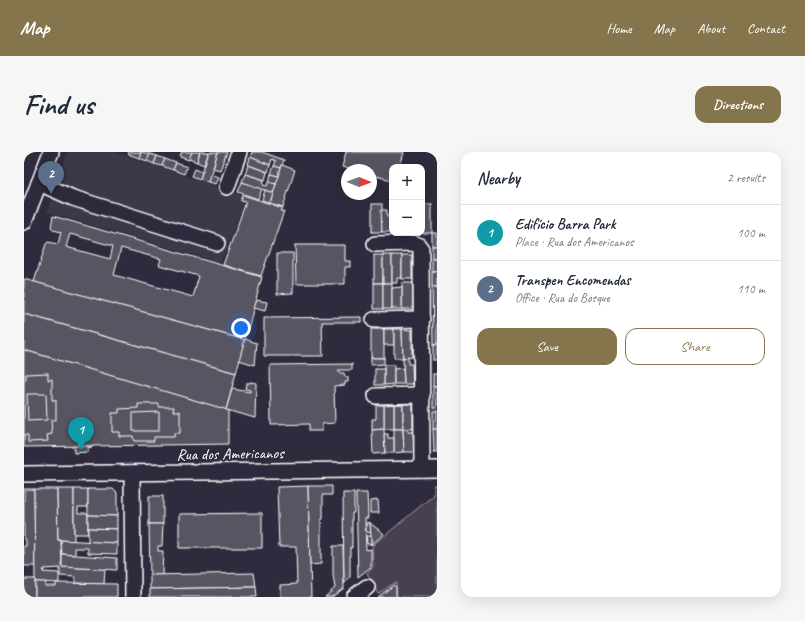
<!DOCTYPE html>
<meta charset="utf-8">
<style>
body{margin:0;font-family:Caveat,sans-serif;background:#f6f6f7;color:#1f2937}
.controls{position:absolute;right:12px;top:12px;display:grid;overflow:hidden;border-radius:8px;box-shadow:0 4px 16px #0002}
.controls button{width:36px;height:36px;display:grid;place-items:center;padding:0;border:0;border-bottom:1px solid #e0e1e3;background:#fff;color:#1f2937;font:20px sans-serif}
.compass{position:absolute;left:317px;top:12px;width:36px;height:36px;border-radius:50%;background:#fff;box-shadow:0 4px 16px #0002;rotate:91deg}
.you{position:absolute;left:217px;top:176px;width:14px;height:14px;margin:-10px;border:3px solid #fff;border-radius:50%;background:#1a73e8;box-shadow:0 0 0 6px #1a73e833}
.badge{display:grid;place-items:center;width:26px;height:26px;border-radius:50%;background:#84754c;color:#fff;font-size:13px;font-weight:700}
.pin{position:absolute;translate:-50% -33px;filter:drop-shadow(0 1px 2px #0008)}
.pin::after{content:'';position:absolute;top:21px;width:14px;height:12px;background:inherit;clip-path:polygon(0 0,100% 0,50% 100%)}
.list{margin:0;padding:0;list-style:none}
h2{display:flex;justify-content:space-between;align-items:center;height:52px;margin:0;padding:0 16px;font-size:17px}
h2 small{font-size:13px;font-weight:400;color:#747a83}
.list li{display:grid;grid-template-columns:26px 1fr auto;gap:12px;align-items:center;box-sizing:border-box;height:56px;padding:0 16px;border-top:1px solid #e0e1e3}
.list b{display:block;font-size:15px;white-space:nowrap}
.list p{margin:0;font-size:13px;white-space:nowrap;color:#747a83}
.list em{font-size:13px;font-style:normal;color:#747a83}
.actions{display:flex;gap:8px;padding:12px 16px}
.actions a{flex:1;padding:9px 0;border:1px solid #84754c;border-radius:12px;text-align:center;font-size:14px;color:#84754c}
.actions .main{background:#84754c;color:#fff}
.map{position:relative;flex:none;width:413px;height:445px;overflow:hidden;border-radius:12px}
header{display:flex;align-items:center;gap:24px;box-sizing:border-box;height:56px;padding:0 20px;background:#84754c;color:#fff}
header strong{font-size:19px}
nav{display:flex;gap:22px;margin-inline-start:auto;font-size:14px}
.intro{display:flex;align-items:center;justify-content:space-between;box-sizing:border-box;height:96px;padding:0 24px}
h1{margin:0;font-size:28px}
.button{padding:10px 18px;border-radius:12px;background:#84754c;color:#fff;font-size:14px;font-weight:700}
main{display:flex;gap:24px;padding:0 24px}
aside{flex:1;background:#fff;border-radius:12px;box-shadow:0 4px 16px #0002}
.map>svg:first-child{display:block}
.built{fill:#3c3749}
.green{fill:#464152;stroke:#a2a0a8}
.building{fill:#595564;stroke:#fff;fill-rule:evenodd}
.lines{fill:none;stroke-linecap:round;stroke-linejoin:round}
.minor-casing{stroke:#fff;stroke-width:18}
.minor{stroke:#2f2a3d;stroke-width:15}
.labels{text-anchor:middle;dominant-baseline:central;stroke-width:3.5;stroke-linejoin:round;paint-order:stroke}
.street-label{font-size:16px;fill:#fff;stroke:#2f2a3d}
</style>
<header>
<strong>Map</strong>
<nav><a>Home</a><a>Map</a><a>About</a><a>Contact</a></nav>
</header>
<div class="intro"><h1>Find us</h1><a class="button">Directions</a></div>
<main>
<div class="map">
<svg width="413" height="445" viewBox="0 0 413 445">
<rect width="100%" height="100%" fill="#2f2a3d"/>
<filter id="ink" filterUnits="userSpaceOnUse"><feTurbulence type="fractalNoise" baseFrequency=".025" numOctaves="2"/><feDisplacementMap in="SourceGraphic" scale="8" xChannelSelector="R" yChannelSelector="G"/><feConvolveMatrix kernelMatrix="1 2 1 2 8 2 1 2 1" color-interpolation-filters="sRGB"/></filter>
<g filter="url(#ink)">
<polygon class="built" points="44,0 91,0 218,43 216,50 220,51 197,111 23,60"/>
<polygon class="green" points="410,333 413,333 413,445 373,445 372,430 354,442 343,421 349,415 348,394 410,343"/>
<g class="building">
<polygon points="105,0 117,0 115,6 104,2"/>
<polygon points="117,0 126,2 123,9 115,6"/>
<polygon points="158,0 168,0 165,8 156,5"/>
<polygon points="168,0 176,0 173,10 165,7"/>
<polygon points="176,0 185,0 180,13 173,10"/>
<polygon points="185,0 194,0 184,30 176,27"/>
<polygon points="194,0 203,0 196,18 189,16"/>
<polygon points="228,0 238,0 260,8 257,16 250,14 252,9 248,7 246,13 226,5"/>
<polygon points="322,0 380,0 376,15 368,15 368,28 347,23 347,18 329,18 318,15"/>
<polygon points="126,2 133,4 130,12 123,9"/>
<polygon points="133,4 141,7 138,14 130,12"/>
<polygon points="226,5 246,13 244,20 224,13"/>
<polygon points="141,7 152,11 149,18 138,14"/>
<polygon points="152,11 163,15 160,22 149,18"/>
<polygon points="224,13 243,20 241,28 221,22"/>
<polygon points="258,13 271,18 259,55 246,51"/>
<polygon points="250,14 257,16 255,24 247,22"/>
<polygon points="171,17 178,20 176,27 168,24"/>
<polygon points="186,22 194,25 191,32 184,30"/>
<polygon points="221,22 240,28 239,33 243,34 245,30 252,32 249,41 218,30"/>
<polygon points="247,22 255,24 252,32 245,30"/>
<polygon points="218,30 238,37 234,47 214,40"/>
<polygon points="241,38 249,41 246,51 238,48"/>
<polygon points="219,43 259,56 257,59 260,59 237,124 199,113 222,50 217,49"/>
<rect x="348" y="52" width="10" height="28"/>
<rect x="398" y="52" width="10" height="29"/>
<polygon points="357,58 363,58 363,65 368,65 368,80 358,80"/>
<path d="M29,64L238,125L221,188L10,130L22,92L24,90L34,92L37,80L30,78L27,75ZM46,82L89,94L86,107L42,95ZM97,96L137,107L135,113L175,124L169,145L90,123Z"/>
<rect x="408" y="81" width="5" height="13"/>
<polygon points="271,93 321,93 321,109 326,109 326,115 321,115 321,132 272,132"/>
<rect x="408" y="94" width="5" height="12"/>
<polygon points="253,101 269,101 269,141 253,142"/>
<rect x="350" y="103" width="9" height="28"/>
<rect x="359" y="103" width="9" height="28"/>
<polygon points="368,103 378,103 378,126 373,126 373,131 368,131"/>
<rect x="378" y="103" width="10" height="24"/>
<rect x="408" y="106" width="5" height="13"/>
<rect x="408" y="119" width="5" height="16"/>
<polygon points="0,127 221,188 212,221 0,162"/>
<rect x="350" y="131" width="9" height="26"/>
<rect x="359" y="131" width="9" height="26"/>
<rect x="378" y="131" width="11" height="26"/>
<polygon points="378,135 378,157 368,157 368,136"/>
<polygon points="408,135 413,135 413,193 409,193"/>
<polygon points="232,148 243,150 241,159 229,156"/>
<polygon points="0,162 212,221 202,258 0,198"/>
<polygon points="337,165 337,170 298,170 299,204 240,204 240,166"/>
<rect x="347" y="177" width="13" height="29"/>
<rect x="360" y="177" width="10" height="16"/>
<polygon points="370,177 378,177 379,206 370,206"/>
<polygon points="378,177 388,178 388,205 379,206"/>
<polygon points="221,187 233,191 231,213 215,208"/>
<rect x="409" y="193" width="4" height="15"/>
<polygon points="0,198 204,258 204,292 0,295"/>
<polygon points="384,205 384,212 388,212 389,232 380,232 379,206"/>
<polygon points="347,206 360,206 360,212 347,213"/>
<polygon points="328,212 328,218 315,218 315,221 320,221 321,225 324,225 324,230 321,230 321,233 310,234 311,271 298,272 298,279 285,279 285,272 247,273 246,213"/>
<polygon points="360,213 370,213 370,232 360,233"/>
<polygon points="379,216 380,232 370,232 370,217"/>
<rect x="351" y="217" width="9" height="16"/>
<polygon points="24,221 24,228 28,227 28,248 32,248 32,268 27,268 28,282 23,283 24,289 4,290 4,283 0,283 0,228 2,228 2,222"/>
<rect x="409" y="222" width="4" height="12"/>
<polygon points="226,230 232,231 231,266 202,258 208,237 226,240 226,238 221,237 222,231 226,231"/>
<rect x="409" y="234" width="4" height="22"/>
<polygon points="3,242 22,242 23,268 4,269"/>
<polygon points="114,252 135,252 135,255 150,255 149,259 156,259 156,281 150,281 150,285 130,285 130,289 110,289 109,284 95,284 95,280 88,280 88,261 95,261 95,257 114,256"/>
<rect x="370" y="252" width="9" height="25"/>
<polygon points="370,252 370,277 360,277 360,253"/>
<rect x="379" y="252" width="10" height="25"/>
<polygon points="352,253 360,253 360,277 348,278 348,267 352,267"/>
<rect x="409" y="259" width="4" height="18"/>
<polygon points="135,260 135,279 109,279 109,261"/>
<polygon points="360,277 361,301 349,302 348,278"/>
<polygon points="370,277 379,277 380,300 370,301"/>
<polygon points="379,277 384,277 384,280 389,280 390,300 380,300"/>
<polygon points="409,277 413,277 413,300 410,300"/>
<polygon points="360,282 364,282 364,286 370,286 370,301 361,301"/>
<polygon points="50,294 68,294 68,296 64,295 64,300 50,301"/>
<polygon points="284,334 287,445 256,445 256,433 273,432 272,395 255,395 253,335"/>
<polygon points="284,334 308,334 308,343 299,343 299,367 297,368 297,412 286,413"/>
<polygon points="0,337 10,337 11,414 0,414 0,394 2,394 2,388 0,388"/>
<polygon points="10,337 33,337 34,388 37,388 38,415 81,417 80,432 51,431 51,425 36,424 36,416 20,417 19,420 35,421 35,431 11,430"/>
<polygon points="33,337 50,337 50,389 34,388"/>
<polygon points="50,337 64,337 64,355 54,355 54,361 64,361 64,382 50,382"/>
<polygon points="64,337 89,337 93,341 93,364 64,363"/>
<polygon points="319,341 330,341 330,361 328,361 328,396 326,395 326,425 320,432"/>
<polygon points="332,341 343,341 344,366 341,366 342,398 347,397 347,415 334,425"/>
<rect x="125" y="344" width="14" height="28"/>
<polygon points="354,348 355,361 346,361 346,349"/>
<polygon points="238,361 238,396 155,396 155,362"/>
<polygon points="64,363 93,364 93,377 64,376"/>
<polygon points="342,371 346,370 347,381 342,380"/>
<polygon points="346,371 360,382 347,393 347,384"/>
<polygon points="125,372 139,372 138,394 134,394 134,399 139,399 138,423 126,423"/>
<polygon points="64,376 93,377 93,391 64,390"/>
<polygon points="342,384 347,384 347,392 343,392"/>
<polygon points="37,388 93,391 93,402 64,401 64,396 51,396 51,403 38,402"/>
<polygon points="309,394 319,394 320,436 308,445 301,445 311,436 309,423"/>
<polygon points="38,402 93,406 93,418 38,415"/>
<polygon points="230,421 232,435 126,437 126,423"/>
<rect x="0" y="427" width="11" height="18"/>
<polygon points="11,430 22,430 21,434 32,434 32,431 93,432 93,445 11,445"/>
<polygon points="370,433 372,435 372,445 354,445"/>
<polygon points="232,435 233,445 126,445 126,437"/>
</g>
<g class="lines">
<defs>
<g id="minor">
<polyline points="15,31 49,46 193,91"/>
<polyline points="203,35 215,0"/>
<polyline points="0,70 27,0"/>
<polyline points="351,92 389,91 394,93 397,97 398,317"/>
<polyline points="350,168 398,167"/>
<polyline points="352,244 398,243"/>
<polyline points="108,321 109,445"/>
<polyline points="0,322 413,317"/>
<polyline points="330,445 343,435"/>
</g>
</defs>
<use href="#minor" class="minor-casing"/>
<use href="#minor" class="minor"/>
</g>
</g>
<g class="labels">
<g class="street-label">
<text transform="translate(206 302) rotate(-1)">Rua dos Americanos</text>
</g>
</g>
</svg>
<div class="controls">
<button>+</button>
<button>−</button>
</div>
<svg class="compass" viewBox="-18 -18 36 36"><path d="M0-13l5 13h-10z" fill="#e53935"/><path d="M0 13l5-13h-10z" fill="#747a83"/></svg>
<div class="you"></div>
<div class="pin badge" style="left:57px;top:298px;background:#0f9aa8">1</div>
<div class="pin badge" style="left:27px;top:42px;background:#5c6f8a">2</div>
</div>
<aside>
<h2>Nearby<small>2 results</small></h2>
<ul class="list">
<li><span class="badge" style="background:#0f9aa8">1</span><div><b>Edifício Barra Park</b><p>Place · Rua dos Americanos</p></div><em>100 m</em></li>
<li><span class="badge" style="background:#5c6f8a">2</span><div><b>Transpen Encomendas</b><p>Office · Rua do Bosque</p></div><em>110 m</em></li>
</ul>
<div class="actions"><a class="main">Save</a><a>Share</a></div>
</aside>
</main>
